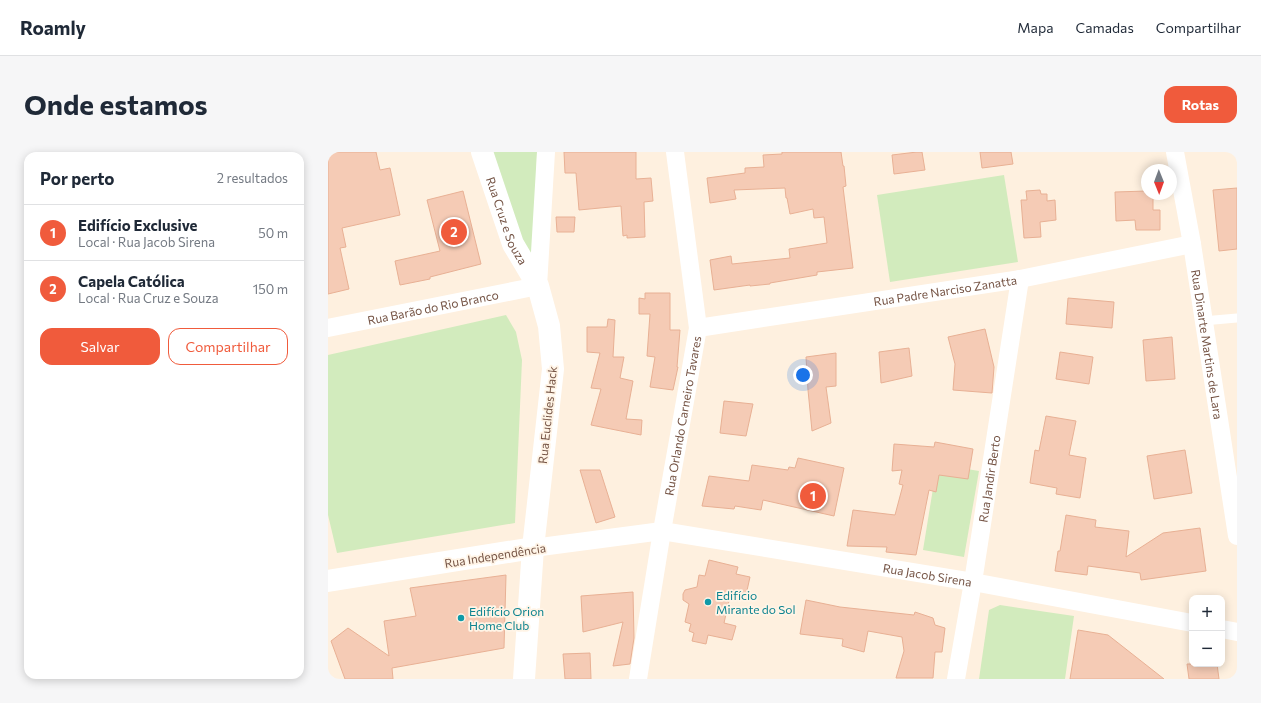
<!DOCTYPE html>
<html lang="pt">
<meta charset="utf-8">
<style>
body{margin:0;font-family:Commissioner,sans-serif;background:#f6f6f7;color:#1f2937}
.controls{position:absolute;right:12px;bottom:12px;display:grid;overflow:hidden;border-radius:8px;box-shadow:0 2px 10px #0003}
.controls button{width:36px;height:36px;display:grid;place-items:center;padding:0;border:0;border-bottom:1px solid #e0e1e3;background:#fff;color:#1f2937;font:20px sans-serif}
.compass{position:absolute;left:813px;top:12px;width:36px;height:36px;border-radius:50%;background:#fff;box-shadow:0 2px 10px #0003;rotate:179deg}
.you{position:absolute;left:475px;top:223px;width:14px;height:14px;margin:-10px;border:3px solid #fff;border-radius:50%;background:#1a73e8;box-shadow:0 0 0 6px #1a73e833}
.badge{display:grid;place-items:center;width:26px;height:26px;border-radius:50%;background:#f05b3c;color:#fff;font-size:13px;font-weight:700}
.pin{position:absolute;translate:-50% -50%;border:2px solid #fff;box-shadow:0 1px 4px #0006}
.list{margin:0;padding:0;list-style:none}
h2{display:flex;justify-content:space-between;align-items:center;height:52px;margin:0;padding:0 16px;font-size:17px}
h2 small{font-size:13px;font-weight:400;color:#747a83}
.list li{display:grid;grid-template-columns:26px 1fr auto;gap:12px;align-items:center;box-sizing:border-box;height:56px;padding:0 16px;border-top:1px solid #e0e1e3}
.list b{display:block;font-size:15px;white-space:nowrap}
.list p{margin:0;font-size:13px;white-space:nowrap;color:#747a83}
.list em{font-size:13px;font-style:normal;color:#747a83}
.actions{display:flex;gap:8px;padding:12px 16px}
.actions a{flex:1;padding:9px 0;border:1px solid #f05b3c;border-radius:12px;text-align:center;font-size:14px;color:#f05b3c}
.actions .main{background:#f05b3c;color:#fff}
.map{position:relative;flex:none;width:909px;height:527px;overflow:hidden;border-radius:12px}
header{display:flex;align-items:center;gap:24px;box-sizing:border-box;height:56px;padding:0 20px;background:#fff;border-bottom:1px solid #e0e1e3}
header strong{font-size:19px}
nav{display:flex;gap:22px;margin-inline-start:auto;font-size:14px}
.intro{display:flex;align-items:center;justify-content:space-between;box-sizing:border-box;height:96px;padding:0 24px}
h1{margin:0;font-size:28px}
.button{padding:10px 18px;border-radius:12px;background:#f05b3c;color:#fff;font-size:14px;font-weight:700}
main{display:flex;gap:24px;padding:0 24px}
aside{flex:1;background:#fff;border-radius:12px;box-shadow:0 2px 10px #0003}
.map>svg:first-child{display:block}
.green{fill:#d2ebbd}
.building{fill:#f5cbb5;stroke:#e8b094}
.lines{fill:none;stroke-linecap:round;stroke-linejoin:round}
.service{stroke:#fff;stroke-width:9}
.minor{stroke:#fff;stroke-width:18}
.tertiary{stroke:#fff;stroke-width:22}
.culture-dot{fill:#0f9aa8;stroke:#fff4e6;stroke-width:1.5}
.labels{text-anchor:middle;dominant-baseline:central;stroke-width:3.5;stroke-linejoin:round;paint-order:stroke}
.street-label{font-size:12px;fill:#755445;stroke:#fff4e6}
.culture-label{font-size:12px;fill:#0d838f;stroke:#fff4e6;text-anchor:start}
</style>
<header>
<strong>Roamly</strong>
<nav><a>Mapa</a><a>Camadas</a><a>Compartilhar</a></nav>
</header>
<div class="intro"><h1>Onde estamos</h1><a class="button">Rotas</a></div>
<main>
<aside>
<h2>Por perto<small>2 resultados</small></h2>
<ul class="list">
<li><span class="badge">1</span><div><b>Edifício Exclusive</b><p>Local · Rua Jacob Sirena</p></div><em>50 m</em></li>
<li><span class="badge">2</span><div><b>Capela Católica</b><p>Local · Rua Cruz e Souza</p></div><em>150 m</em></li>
</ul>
<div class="actions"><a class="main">Salvar</a><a>Compartilhar</a></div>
</aside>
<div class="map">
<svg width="909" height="527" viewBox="0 0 909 527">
<rect width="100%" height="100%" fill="#fef0df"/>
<g class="green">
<polygon points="165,0 209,0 206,126"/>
<polygon points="676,23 690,110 562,130 549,43"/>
<polygon points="178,163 188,180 194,208 187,371 9,401 0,363 0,203"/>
<polygon points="609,312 651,319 636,405 595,398"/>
<polygon points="672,453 746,464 737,527 651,527 661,458"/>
</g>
<g class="building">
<polygon points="0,0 48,0 52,18 62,16 72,63 14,76 18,95 12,96 21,137 0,142"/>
<polygon points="236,0 308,0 308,27 323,26 325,49 316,50 317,85 299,86 299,83 295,84 293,54 251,58 248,21 237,21"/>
<polygon points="454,0 513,0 515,14 516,14 518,34 515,35 525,116 489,120 489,123 442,131 442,132 422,134 422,133 386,138 382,108 403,104 404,112 462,106 461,97 499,91 496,65 486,66 485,57 462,62 459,46 458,46 457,36 406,38 408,47 382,51 379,26 417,21 417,16 436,15 435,3 454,2"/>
<polygon points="589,0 594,0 597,18 566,22 564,3"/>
<polygon points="652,0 683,0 685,12 654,16"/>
<polygon points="909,36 909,97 891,99 885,38"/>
<polygon points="712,38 713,42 719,42 719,49 727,48 728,68 712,70 713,85 696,86 693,48 699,48 698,39"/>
<polygon points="135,39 153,112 102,125 102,127 72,133 67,109 112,99 99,48"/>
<polygon points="819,39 819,42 825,42 825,58 832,58 832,78 808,78 807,68 788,69 787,40"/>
<polygon points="228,65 247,65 246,80 229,80"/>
<polygon points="317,141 342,141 342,178 352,178 349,215 350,215 345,238 322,235 327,205 319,204 322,162 311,162 311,146 317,147"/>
<polygon points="740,146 786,150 784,176 738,172"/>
<polygon points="280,167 287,168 285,205 296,205 292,226 305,229 298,267 314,268 313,283 263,273 273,237 263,236 272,201 259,200 259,175 279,175"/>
<polygon points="657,177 666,215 664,241 625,238 627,212 620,185"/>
<polygon points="844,185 847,227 818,229 815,188"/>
<polygon points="581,196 584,224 553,231 551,200"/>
<polygon points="732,200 765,205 761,232 728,227"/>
<polygon points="508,201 508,234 498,235 503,271 484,279 480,238 478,205"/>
<polygon points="396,249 425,252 418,284 392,281"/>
<polygon points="718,264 748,269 741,303 758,306 752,346 728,342 729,336 702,331 707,298 711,299"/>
<polygon points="607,290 645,297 640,327 611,323 608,340 601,338 588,403 558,400 559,395 519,394 525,358 567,363 575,333 571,332 574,318 564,319 566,292 606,295"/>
<polygon points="857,298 864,341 826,347 819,304"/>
<polygon points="470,306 516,316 506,364 435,348 433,358 407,354 406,357 374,354 381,324 421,329 424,313 460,318 461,315 467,316"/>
<polygon points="252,318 272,318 287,365 268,371"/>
<polygon points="738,363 768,368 767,375 801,379 798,405 835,381 872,376 878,419 813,428 812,421 760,414 759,423 727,419 730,399 732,399"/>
<polygon points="381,408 410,415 408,422 422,425 418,443 403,440 396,471 408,474 404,488 380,483 378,492 364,489 366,481 361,479 363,472 357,470 361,452 355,448 355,442 357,438 369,435 371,423 377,424"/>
<polygon points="178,423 176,496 64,516 65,527 17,527 3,489 20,476 61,504 56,469 88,464 82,436"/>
<polygon points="305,440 306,486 302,512 285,514 295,470 255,480 253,444"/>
<polygon points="478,448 512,455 586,463 587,460 605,466 607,473 617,476 614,500 607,500 605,526 568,526 576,499 574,485 540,479 536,500 514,494 515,487 472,482"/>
<polygon points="750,478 780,483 836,527 742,527"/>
<polygon points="262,501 263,527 237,527 235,502"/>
<polygon points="859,512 889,512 891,527 861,527"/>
</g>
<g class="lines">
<polyline class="service" points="875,169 909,166"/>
<g class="minor">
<path id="s1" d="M847,0L864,92L909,384"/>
<path id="s2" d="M0,176L210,134L218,0"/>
<path id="s3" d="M370,176L692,127L864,92"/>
<path id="s4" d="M205,396L334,379L645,430L864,471"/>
<polyline points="894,477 909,480"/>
<path id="s5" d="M310,527L334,379L370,176L347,0"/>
<path id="s6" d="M628,527L645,430L692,127"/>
</g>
<g class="tertiary">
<path id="s7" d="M154,0L185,92L210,134L221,174L225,217L205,396L196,527"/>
<polyline points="0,429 205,396"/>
</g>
</g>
<g class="culture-dot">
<circle cx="380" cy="450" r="4"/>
<circle cx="133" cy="466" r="4"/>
</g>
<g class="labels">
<g class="street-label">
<text stroke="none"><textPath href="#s7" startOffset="73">Rua Cruz e Souza</textPath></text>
<text stroke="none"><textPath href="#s3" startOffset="250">Rua Padre Narciso Zanatta</textPath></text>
<text stroke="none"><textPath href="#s2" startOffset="107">Rua Barão do Rio Branco</textPath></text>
<text stroke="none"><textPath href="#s1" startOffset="195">Rua Dinarte Martins de Lara</textPath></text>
<text transform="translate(219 263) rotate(-84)">Rua Euclides Hack</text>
<text stroke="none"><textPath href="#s5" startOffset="267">Rua Orlando Carneiro Tavares</textPath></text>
<text stroke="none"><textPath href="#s6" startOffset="203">Rua Jandir Berto</textPath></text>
<text transform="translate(167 403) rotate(-9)">Rua Independência</text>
<text stroke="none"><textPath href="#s4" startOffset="399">Rua Jacob Sirena</textPath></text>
</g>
<g class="culture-label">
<text x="388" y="443">Edifício<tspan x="388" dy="14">Mirante do Sol</tspan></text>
<text x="141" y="459">Edifício Orion<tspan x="141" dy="14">Home Club</tspan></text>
</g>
</g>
</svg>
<div class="controls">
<button>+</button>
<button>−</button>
</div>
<svg class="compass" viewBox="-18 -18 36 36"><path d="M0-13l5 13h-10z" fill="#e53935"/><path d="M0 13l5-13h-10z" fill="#747a83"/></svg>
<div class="you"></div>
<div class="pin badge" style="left:485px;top:344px">1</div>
<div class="pin badge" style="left:126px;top:80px">2</div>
</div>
</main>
